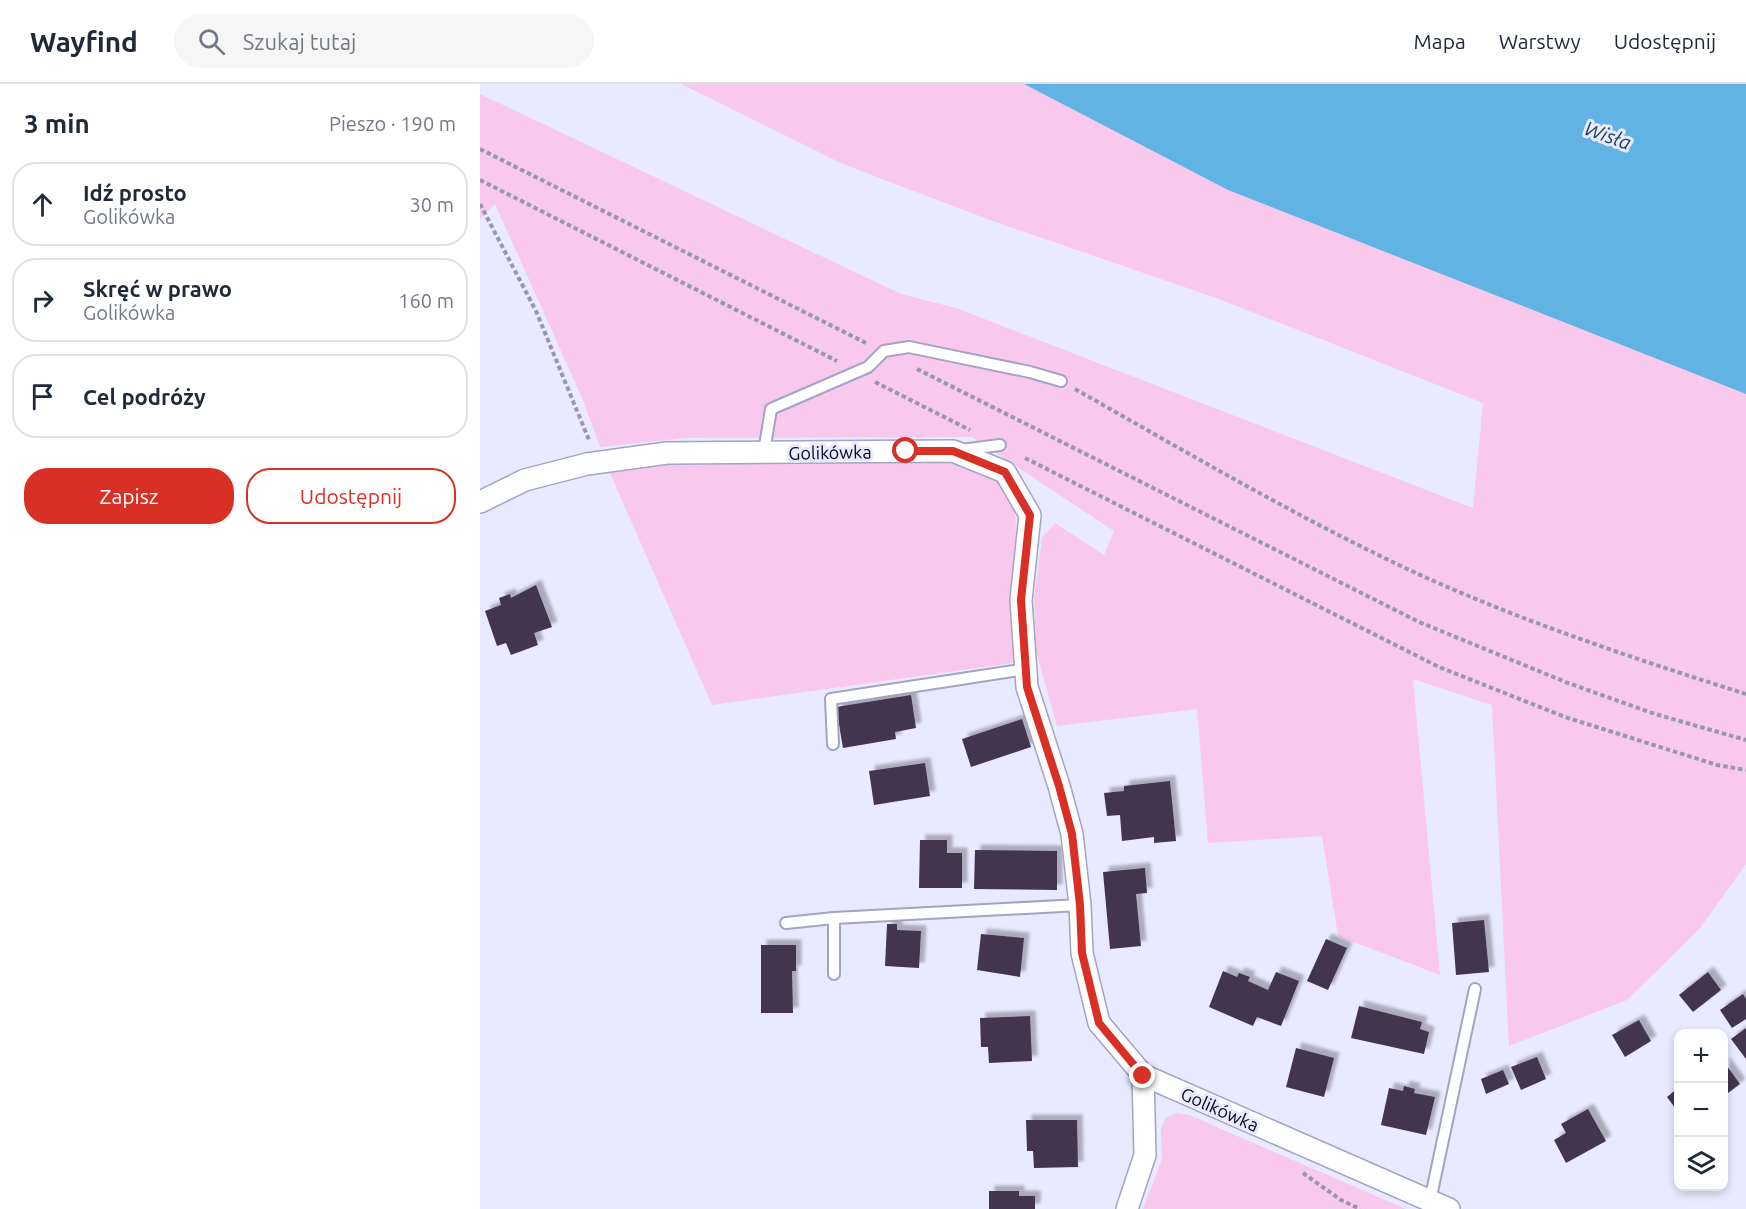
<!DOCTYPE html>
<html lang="pl">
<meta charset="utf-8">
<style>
body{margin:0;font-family:Ubuntu,sans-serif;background:#f6f6f7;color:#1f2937}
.controls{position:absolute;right:18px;bottom:18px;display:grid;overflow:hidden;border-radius:12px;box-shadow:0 3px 9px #0003}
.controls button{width:54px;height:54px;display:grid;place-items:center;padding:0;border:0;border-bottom:2px solid #e0e1e3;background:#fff;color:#1f2937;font:30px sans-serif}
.stop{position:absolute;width:18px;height:18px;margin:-14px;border:4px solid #d93025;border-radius:50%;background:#fff}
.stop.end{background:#d93025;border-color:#fff;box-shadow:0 2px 6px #0008}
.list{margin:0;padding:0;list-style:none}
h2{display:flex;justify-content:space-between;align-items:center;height:78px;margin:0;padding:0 24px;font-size:26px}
h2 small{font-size:20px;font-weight:400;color:#747a83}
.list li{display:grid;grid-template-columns:39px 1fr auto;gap:18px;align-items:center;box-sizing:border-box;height:84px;margin:0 12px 12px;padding:0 12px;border:2px solid #e0e1e3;border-radius:24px}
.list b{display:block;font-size:22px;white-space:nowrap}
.list p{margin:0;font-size:20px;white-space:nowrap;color:#747a83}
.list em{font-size:20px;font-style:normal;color:#747a83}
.actions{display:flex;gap:12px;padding:18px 24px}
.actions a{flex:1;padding:14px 0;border:2px solid #d93025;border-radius:24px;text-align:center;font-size:21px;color:#d93025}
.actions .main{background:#d93025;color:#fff}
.icon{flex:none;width:33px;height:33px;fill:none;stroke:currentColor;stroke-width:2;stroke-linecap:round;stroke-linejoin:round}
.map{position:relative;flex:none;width:1266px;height:1125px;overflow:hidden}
header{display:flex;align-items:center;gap:36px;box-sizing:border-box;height:84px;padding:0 30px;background:#fff;border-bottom:2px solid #e0e1e3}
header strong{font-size:28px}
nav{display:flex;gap:33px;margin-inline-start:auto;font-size:21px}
.search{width:420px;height:54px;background:#f6f6f7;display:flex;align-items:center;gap:15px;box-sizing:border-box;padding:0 21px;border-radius:33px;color:#747a83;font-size:22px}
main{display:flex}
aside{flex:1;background:#fff}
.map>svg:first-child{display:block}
.green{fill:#f8c9ed}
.water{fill:#60b3e3}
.building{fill:#43344e;filter:url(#shadow)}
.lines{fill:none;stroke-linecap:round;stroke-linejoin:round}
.lane-casing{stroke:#a3a3c5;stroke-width:14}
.street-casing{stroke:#a3a3c5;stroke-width:24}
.path{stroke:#9897aa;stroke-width:4;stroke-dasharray:4.5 3;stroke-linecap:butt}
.lane{stroke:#fff;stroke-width:10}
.street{stroke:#fff;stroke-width:21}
.route{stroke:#d93025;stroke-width:8}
.labels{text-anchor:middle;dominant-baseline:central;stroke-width:6;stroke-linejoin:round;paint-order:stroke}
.street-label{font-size:18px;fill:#0b0a16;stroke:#e9e9ff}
.water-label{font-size:20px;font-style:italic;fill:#1b3f54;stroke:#e9e9ff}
</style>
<header>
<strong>Wayfind</strong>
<div class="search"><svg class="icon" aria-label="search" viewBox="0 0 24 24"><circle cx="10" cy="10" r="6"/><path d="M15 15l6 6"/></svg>Szukaj tutaj</div>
<nav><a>Mapa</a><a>Warstwy</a><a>Udostępnij</a></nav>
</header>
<main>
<aside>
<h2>3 min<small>Pieszo · 190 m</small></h2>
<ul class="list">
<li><svg class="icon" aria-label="ahead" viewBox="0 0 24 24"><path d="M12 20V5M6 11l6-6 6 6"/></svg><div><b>Idź prosto</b><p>Golikówka</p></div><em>30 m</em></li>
<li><svg class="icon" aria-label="right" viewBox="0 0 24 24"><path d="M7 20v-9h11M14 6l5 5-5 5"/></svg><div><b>Skręć w prawo</b><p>Golikówka</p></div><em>160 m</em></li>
<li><svg class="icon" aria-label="arrive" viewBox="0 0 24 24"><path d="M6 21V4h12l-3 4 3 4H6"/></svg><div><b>Cel podróży</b></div></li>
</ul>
<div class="actions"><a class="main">Zapisz</a><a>Udostępnij</a></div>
</aside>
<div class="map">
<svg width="1266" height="1125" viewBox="0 0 1266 1125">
<defs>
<filter id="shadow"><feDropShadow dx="5.5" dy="-5.5" stdDeviation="1.5" flood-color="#0004"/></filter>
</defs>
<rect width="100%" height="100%" fill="#e9e9ff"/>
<g class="green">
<polygon points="201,0 544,0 748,106 1266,310 1266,780 1220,844 1147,916 1029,962 1012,621 933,595 960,891 858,852 842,752 728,759 717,625 577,642 556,567 554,514 562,454 575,439 624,471 634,447 492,353 205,354 120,363 103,316 15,120 0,135 0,10 421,210 476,224 993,424 1003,319 739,215 507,135 363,80"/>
<path d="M457,377C548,392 537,422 534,499C533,525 538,552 540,578L232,621L129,387L187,379Z"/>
<polygon points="696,1029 709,1031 926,1125 663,1125 682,1075 681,1044 686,1034"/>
</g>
<polygon class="water" points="544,0 1266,0 1266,310 748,106"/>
<g class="building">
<polygon points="56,501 72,543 54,549 58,561 31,571 26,559 17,562 5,527 21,521 19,514 30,510 31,514"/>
<polygon points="431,611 436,644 415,648 416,655 363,664 356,623"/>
<polygon points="542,635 551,663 491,683 482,655"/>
<polygon points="445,679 450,712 394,721 389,687"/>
<polygon points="690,697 696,757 674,759 674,753 642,757 640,731 627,732 624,709 644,707 644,702"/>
<polygon points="440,756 467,756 467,769 482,769 482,804 439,804"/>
<polygon points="495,766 577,767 577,806 494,805"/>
<polygon points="665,784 667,809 656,810 661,862 630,865 623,788"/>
<polygon points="1004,836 1009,888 976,891 972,839"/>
<polygon points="407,840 417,840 417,846 441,847 439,884 405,882"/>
<polygon points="501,850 544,854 540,893 497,886"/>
<polygon points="846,855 867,864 848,906 827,897"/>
<polygon points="281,861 316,861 316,887 312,887 313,929 281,929"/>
<polygon points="743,887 757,893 759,889 770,893 768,897 788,906 796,888 819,897 801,942 777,933 773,942 729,923"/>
<polygon points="1228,888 1241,906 1213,928 1199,911"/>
<polygon points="1263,910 1266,915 1266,935 1252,944 1240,926"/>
<polygon points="879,922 942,938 940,945 949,948 944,970 871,954"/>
<polygon points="550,932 552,977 509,979 508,963 501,963 500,934"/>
<polygon points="1159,936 1171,957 1145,973 1132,951"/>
<polygon points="1266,944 1266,975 1251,955"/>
<polygon points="816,964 854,974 844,1013 806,1003"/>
<polygon points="1057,973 1066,995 1041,1006 1031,983"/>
<polygon points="1244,978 1260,1000 1244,1012"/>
<polygon points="1023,986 1029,1000 1006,1010 1001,995"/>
<polygon points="924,1002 935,1005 934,1009 955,1013 946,1051 901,1041 909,1004 923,1007"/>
<polygon points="1198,1004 1198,1028 1187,1013"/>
<polygon points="1108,1025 1126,1057 1086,1079 1074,1056 1086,1049 1081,1040"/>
<polygon points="546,1036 597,1036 598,1083 554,1084 553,1067 547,1067"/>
<polygon points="509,1107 539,1107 539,1112 555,1112 555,1125 509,1125"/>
</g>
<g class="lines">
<defs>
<g id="lane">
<polyline points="481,366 520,361"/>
<polyline points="284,368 291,325 388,283 404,267 429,263 550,288 581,297"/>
<polyline points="353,660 351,615 546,585"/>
<polyline points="306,839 354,834"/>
<polyline points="354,890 354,834 600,821"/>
<polyline points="950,1117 995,905"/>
</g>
<g id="street">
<polyline points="0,418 45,396 107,380 187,369 473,367 525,388 550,431 541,516 547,603 579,702 592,750 600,821 602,869 619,939 663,991 969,1125"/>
<polyline points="647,1125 665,1071 663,991"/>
</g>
</defs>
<use href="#lane" class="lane-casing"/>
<use href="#street" class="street-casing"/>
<g class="path">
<polyline points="0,65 388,260"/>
<polyline points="0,96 357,277"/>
<polyline points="0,120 56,227 109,356"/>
<polyline points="437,285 939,538 1088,599 1175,630 1266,656"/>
<polyline points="395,298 490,346"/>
<path d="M595,305C708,369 820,435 938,490C1044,538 1155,575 1266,610"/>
<polyline points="545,374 959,583 1085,633 1237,681 1266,686"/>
<polyline points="823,1089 861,1116 880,1125"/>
</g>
<use href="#lane" class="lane"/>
<use href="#street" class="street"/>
</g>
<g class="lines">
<polyline class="route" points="426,367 473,367 525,388 550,431 541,516 547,603 579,702 592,750 600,821 602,869 619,939 663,992"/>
</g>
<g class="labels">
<g class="street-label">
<text transform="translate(350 368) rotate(-1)">Golikówka</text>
<text transform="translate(740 1025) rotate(24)">Golikówka</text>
</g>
<g class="water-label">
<text transform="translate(1128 51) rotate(20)">Wisła</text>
</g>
</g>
</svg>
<div class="controls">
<button>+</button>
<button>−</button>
<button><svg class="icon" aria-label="layers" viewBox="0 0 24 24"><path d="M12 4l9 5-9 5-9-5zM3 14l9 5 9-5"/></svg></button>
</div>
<div class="stop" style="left:426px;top:367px"></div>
<div class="stop end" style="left:663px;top:992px"></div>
</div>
</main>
